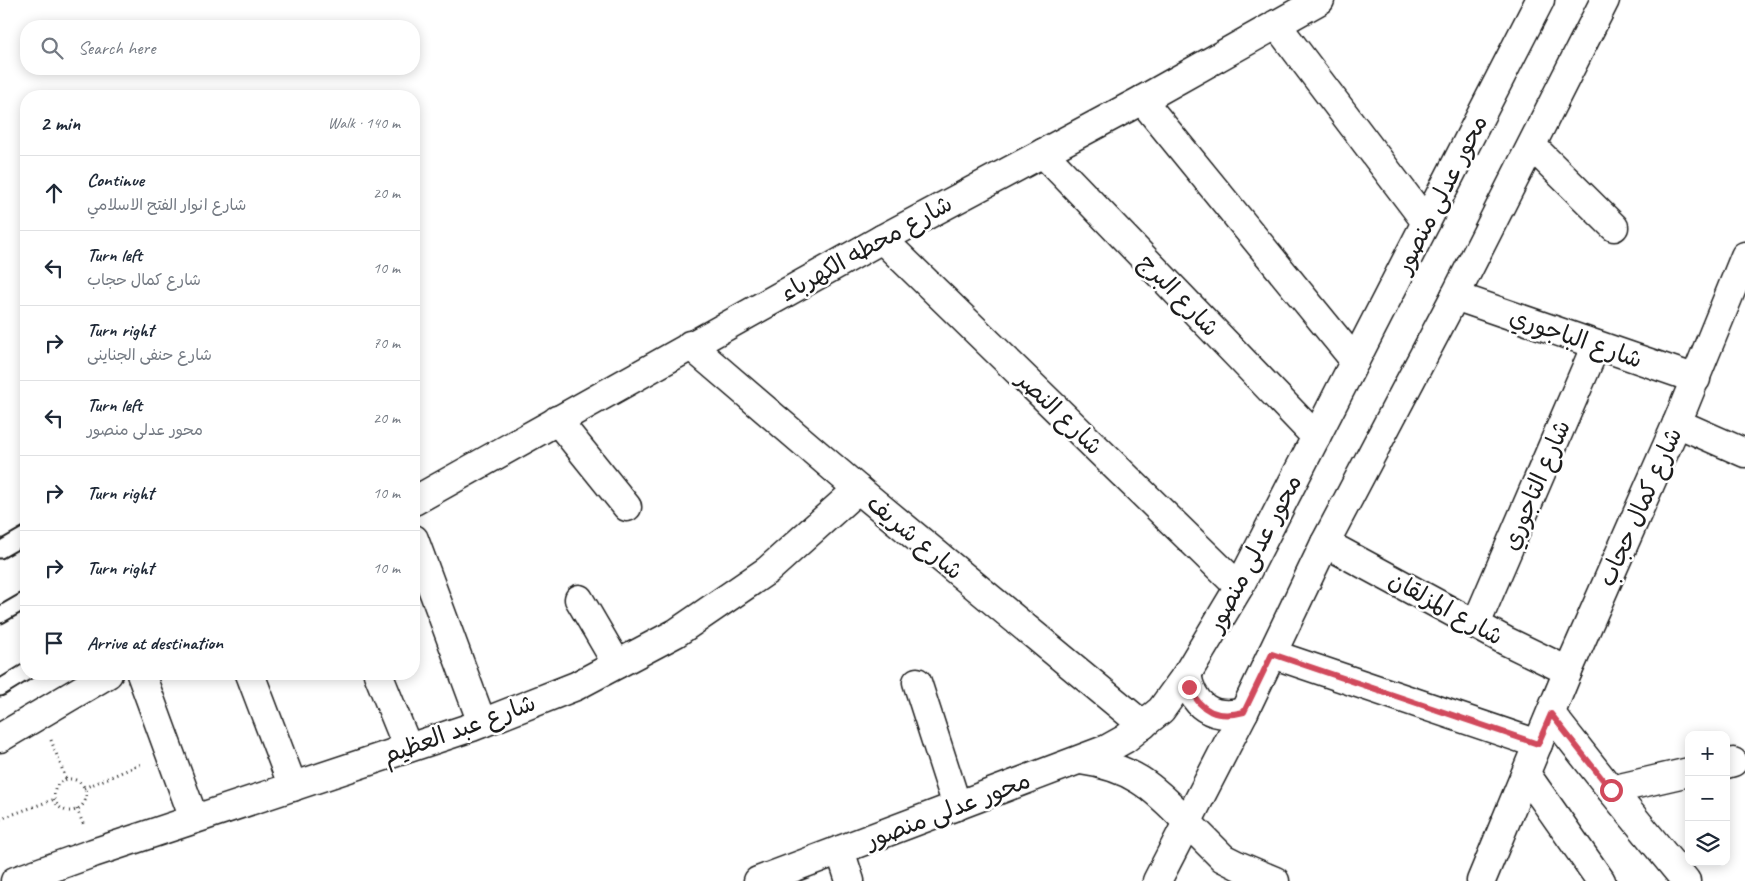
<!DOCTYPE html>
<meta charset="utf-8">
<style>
body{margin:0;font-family:Caveat,"Playpen Sans Arabic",sans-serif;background:#f6f6f7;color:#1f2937}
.controls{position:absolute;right:15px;bottom:15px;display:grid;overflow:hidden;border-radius:10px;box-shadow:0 2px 12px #0003}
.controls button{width:45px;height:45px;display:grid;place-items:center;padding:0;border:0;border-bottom:1px solid #e0e1e3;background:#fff;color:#1f2937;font:25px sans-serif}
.stop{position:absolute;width:15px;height:15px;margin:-11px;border:4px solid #d1495b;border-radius:50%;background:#fff}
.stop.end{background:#d1495b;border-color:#fff;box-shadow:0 1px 5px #0008}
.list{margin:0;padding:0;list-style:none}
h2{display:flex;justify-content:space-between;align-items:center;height:65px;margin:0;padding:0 20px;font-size:21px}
h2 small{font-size:16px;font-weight:400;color:#747a83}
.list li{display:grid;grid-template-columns:32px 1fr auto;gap:15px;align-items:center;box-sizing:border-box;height:75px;padding:0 20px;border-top:1px solid #e0e1e3}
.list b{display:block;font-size:19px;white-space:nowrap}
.list p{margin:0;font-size:16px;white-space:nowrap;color:#747a83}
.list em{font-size:16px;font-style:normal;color:#747a83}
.icon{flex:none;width:28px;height:28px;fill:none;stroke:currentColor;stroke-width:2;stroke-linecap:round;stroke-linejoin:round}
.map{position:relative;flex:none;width:1745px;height:881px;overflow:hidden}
.search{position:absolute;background:#fff;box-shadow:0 2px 12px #0003;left:20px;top:20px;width:400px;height:55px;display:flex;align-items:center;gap:12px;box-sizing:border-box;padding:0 18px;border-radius:20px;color:#747a83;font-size:19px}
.panel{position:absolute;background:#fff;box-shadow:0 2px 12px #0003;left:20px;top:90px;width:400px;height:590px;border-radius:20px}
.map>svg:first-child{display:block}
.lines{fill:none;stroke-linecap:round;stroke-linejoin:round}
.lane-casing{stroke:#1c1c1c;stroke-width:19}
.street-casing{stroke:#1c1c1c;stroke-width:31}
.secondary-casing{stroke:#1c1c1c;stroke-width:31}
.path{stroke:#1c1c1c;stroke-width:3;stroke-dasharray:1 4;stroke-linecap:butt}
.lane{stroke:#fff;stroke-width:15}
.street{stroke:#fff;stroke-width:28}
.secondary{stroke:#fff;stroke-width:28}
.route{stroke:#d1495b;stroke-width:6}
.labels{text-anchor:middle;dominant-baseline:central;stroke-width:5;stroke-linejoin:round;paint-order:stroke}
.street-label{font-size:24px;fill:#1c1c1c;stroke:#fff}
</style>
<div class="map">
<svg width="1745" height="881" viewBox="0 0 1745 881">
<rect width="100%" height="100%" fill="#fff"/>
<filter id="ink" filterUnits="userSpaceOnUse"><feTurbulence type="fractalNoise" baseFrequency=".02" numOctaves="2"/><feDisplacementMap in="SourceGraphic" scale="10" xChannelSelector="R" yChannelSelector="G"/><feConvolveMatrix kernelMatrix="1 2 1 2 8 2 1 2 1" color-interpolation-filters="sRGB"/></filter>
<g filter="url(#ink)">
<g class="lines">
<defs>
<g id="lane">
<polyline points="0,550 26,535"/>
<polyline points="0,615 26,600"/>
<polyline points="0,688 26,672"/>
</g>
<g id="street">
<polyline points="1276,24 1426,222"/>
<polyline points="1142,100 1355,361"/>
<polyline points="1532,146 1614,227"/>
<polyline points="1043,153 1316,437"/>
<polyline points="882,239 1239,587"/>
<polyline points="1455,296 1696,379"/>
<polyline points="690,345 858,489 1143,725"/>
<polyline points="557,420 627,507"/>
<polyline points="1677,423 1745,453"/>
<polyline points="414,501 882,239 1142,100 1320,0"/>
<polyline points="414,539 482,723"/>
<polyline points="1325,543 1506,641 1568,671"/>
<polyline points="579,599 617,664"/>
<polyline points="1476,624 1596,345"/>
<polyline points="1272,654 1538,744"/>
<polyline points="141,674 194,819"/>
<polyline points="250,674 293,787"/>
<polyline points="378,674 408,748"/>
<polyline points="917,682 957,806"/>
<polyline points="1551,714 1611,790 1686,881"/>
<polyline points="0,738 108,674"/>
<polyline points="1726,764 1733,762"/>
<polyline points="1526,774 1601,881"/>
<polyline points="1611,790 1689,772"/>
<polyline points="1187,822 1223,858 1237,865 1275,881"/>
<polyline points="840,850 850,881"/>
<polyline points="15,881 93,853 472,727 576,686 676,633 768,570 858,489"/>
<polyline points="1481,881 1568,671 1677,423 1745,256"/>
</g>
<g id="secondary">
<path d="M1187,674C1192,706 1212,720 1244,712"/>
<path d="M1080,760C1131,767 1153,786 1187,822"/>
<polyline points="758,881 1107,749 1125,739 1161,710 1187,674 1239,587 1540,0"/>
<polyline points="1157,881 1244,712 1325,543 1455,296 1605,0"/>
</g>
</defs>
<use href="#lane" class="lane-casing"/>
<use href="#street" class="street-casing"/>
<use href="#secondary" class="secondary-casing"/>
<g class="path">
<polyline points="51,740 66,779"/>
<circle cx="70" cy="795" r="16"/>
<polyline points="84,788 144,763"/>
<polyline points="77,809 84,826"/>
<polyline points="0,819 55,799"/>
</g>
<use href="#lane" class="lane"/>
<use href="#street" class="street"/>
<use href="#secondary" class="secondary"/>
</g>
</g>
<g class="lines" filter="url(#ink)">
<path class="route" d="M1189,687C1201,712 1217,719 1244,712L1272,654L1538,744L1551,714L1611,790"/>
</g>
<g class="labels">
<g class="street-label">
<text transform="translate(1441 194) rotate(-63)">محور عدلى منصور</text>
<text transform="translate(866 248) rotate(-29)">شارع محطه الكهرباء</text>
<text transform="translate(1179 295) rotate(46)">شارع البرج</text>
<text transform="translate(1576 338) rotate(19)">شارع الباجوري</text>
<text transform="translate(1060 413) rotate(44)">شارع النصر</text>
<text transform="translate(1536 485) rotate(-67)">شارع التاجوري</text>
<text transform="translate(1640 507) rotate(-66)">شارع كمال حجاب</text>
<text transform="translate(915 537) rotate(40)">شارع شريف</text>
<text transform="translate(1254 553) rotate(-62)">محور عدلى منصور</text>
<text transform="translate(1446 608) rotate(29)">شارع المزلقان</text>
<text transform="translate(459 729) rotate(-20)">شارع عبد العظيم</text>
<text transform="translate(948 810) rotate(-21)">محور عدلى منصور</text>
</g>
</g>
</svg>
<div class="controls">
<button>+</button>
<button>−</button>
<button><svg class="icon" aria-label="layers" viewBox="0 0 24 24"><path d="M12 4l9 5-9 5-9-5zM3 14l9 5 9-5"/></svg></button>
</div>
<div class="stop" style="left:1611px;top:790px"></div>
<div class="stop end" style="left:1189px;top:687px"></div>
<div class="search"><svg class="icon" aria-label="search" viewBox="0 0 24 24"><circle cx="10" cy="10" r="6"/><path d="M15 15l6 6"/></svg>Search here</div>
<section class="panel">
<h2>2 min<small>Walk · 140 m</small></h2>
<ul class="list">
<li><svg class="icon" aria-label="ahead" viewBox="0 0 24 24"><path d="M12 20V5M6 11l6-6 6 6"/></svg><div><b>Continue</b><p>شارع انوار الفتح الاسلامي</p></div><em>20 m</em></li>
<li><svg class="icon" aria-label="left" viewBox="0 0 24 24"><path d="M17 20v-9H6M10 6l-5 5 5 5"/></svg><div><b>Turn left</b><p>شارع كمال حجاب</p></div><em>10 m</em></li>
<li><svg class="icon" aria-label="right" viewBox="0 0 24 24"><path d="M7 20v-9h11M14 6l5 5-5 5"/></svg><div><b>Turn right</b><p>شارع حنفى الجناينى</p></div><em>70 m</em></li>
<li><svg class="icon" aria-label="left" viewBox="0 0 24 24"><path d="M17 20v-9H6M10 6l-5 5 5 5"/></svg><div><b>Turn left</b><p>محور عدلى منصور</p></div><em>20 m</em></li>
<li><svg class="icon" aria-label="right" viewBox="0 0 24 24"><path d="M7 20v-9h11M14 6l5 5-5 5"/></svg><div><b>Turn right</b></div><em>10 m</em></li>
<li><svg class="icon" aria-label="right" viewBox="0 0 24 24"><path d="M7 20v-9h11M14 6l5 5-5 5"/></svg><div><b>Turn right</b></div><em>10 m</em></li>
<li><svg class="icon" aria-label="arrive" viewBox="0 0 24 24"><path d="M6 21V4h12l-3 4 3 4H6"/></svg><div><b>Arrive at destination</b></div></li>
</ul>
</section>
</div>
